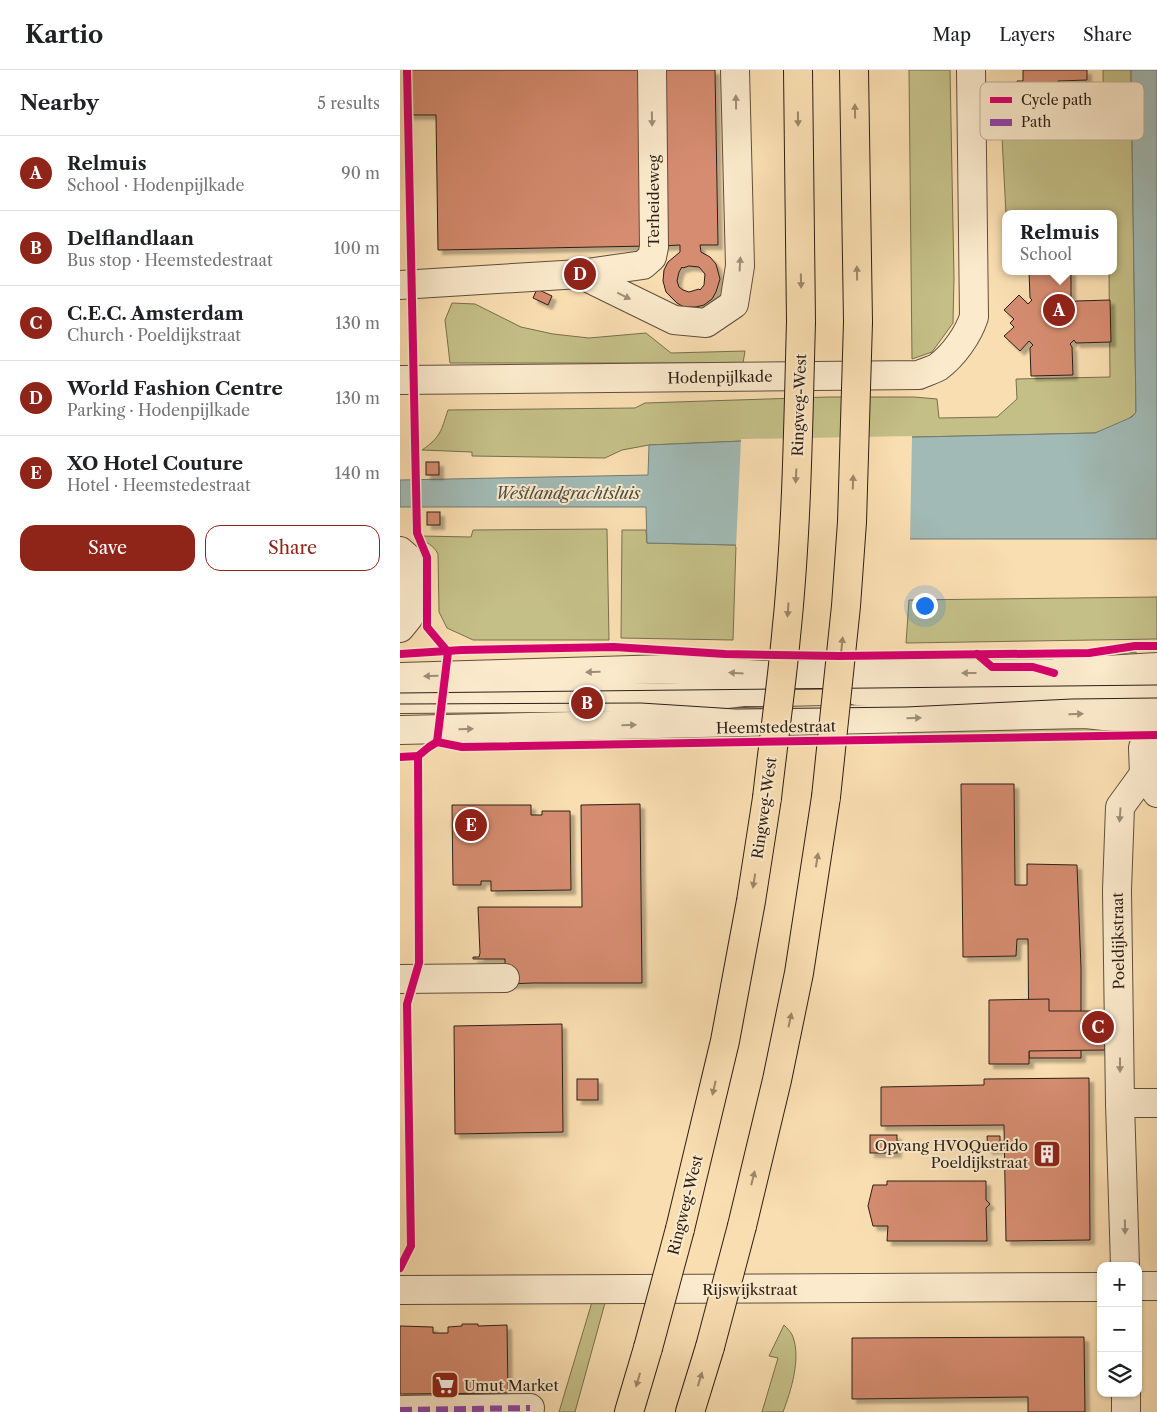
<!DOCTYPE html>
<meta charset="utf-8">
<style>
body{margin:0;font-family:"Libre Caslon Text",serif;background:#f2f2f2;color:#202124}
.controls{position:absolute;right:15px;bottom:15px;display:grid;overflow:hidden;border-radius:10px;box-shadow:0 1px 4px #0004}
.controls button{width:45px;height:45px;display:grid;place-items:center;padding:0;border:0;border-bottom:1px solid #e0e0e0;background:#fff;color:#202124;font:25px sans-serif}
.you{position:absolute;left:524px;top:535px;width:18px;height:18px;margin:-12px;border:4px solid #fff;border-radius:50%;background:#1a73e8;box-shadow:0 0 0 8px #1a73e833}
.badge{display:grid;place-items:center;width:32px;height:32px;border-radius:50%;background:#8f2418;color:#fff;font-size:16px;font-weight:700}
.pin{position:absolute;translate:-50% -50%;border:2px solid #fff;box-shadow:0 1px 5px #0006}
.popup{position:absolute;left:602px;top:140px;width:115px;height:65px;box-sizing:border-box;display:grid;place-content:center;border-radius:10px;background:#fff;filter:drop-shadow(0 1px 4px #0005);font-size:16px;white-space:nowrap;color:#757577}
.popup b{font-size:19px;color:#202124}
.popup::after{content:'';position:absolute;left:50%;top:100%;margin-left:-10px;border:10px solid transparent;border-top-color:#fff}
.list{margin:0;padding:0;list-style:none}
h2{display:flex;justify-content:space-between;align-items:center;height:65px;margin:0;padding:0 20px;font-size:21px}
h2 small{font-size:16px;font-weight:400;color:#757577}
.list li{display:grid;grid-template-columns:32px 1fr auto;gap:15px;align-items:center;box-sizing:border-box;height:75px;padding:0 20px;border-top:1px solid #e0e0e0}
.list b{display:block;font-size:19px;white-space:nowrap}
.list p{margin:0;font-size:16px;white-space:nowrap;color:#757577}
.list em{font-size:16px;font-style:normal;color:#757577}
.actions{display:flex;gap:10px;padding:15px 20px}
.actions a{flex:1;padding:11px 0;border:1px solid #8f2418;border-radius:15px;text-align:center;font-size:18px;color:#8f2418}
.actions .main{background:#8f2418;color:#fff}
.icon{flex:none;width:28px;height:28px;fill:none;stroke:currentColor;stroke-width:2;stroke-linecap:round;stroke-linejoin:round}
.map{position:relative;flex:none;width:757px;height:1342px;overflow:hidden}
header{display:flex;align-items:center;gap:30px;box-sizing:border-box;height:70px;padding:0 25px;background:#fff;border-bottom:1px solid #e0e0e0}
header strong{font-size:24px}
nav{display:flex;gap:28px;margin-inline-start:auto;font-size:18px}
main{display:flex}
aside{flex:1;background:#fff}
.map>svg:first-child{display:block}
.green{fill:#c4bf87;stroke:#786f4e}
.water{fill:#a1bab5;stroke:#727c75}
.pier{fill:#f9deb1}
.building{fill:#d58c70;stroke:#2c1f16;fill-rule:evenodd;filter:url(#shadow)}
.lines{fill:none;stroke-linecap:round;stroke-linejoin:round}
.minor-casing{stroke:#5f4f3d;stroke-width:30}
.highway-casing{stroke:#2c1f16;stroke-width:30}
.minor{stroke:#fbeacc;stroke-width:28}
.highway{stroke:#f9deb1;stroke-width:28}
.tram{stroke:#2c1f16;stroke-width:1}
.highway-bridge-casing{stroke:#2c1f16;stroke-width:30;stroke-linecap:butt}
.highway-bridge{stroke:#f9deb1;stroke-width:28}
.quiet{stroke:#8e44ad;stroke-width:6;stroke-dasharray:12 6;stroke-linecap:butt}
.cycleway-casing{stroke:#fbeacc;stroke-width:11}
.cycleway{stroke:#d6006c;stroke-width:8}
.oneway{fill:#9e8f7a}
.oneway2{fill:#9d886b}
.labels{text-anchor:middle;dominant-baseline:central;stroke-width:4;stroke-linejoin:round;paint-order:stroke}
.street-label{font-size:15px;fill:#2c1f16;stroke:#fbeacc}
.poi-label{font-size:15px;fill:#2c1f16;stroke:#fbeacc;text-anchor:end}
.water-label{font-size:16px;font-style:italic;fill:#4f4e46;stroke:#fbeacc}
.key{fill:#fbeacc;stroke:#bdad95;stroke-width:1}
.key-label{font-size:14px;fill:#2c1f16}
</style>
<header>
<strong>Kartio</strong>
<nav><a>Map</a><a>Layers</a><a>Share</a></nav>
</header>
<main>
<aside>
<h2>Nearby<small>5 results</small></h2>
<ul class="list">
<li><span class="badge">A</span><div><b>Relmuis</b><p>School · Hodenpijlkade</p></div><em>90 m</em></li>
<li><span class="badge">B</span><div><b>Delflandlaan</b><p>Bus stop · Heemstedestraat</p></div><em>100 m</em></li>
<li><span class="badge">C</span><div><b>C.E.C. Amsterdam</b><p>Church · Poeldijkstraat</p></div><em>130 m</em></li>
<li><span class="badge">D</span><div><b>World Fashion Centre</b><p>Parking · Hodenpijlkade</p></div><em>130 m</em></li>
<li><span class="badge">E</span><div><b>XO Hotel Couture</b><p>Hotel · Heemstedestraat</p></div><em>140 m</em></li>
</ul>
<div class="actions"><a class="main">Save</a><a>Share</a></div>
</aside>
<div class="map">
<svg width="757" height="1342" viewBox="0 0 757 1342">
<defs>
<filter id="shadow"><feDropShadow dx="4.5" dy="4.5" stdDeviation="1" flood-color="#0004"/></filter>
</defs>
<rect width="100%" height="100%" fill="#f9deb1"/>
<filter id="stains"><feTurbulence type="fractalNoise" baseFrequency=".004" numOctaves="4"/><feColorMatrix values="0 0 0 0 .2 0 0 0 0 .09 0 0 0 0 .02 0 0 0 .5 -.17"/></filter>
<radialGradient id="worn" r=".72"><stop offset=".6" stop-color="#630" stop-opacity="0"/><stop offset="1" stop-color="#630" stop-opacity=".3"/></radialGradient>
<g class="green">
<polygon points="509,0 550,0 554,208 553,253 532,282 512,289"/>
<path d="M703,0H731L736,342C726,354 709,358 695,363L343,371L249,375L222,380L205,388L72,386V382L22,380C41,367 41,361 48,340L235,338L245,333L428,327H514L537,329L539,348L597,347L617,329L616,309L710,307L709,201H713V144H606L602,67L704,64Z"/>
<polygon points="52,233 75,234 121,257 153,264 189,268 246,263 271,283 345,281 343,293 50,293 45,250"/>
<path d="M207,459L209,570H73L47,558L39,542L38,484C33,474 26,474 20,466L71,467L73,460Z"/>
<polygon points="222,460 246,460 247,473 336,475 333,570 221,568"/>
<polygon points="757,527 757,569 506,573 509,530"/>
<polygon points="736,582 737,589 606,594 595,588 692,587"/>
<polygon points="699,654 708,661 498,666 499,659"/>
<polygon points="192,1232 205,1233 175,1342 159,1342"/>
<path d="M384,1255C387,1258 392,1263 393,1267C401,1289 391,1321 383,1342H362L378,1288L369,1286Z"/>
</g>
<polygon class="water" points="731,0 757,0 757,469 508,469 425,470 336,475 247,473 246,437 0,437 0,410 248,405 249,375 343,371 695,363 732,347 736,342"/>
<polygon class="pier" points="512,366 510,471 425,473 336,477 341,369"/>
<g class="building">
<polygon points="8,0 245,0 249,176 38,180 36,45 9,45"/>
<path d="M259,0H315L318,175H300L301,182L310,187L316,194L320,209L316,222L312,229L304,235L296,237H284L277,233L266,222L263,211L264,200L268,192L280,182V175L262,176ZM289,196L299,197L305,204L304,215L300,220L299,219L289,222L283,220L279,217L277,211L279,202L282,197L283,198Z"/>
<polygon points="623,0 687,0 687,10 658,11 659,42 680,42 680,60 624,62 624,44 618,44 617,11 623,11"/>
<polygon points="629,201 671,201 671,227 669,229 673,233 676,231 710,230 711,272 676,273 674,270 670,274 672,277 673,305 631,306 630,278 633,275 629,271 620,281 604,266 614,257 610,253 614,249 604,240 619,225 628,234 632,230 630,228"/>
<polygon points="137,219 152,226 148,235 133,228"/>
<rect x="26" y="392" width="13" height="13"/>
<rect x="27" y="442" width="13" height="13"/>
<polygon points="561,714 614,714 615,815 627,815 627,794 677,795 681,898 681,988 629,988 628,869 617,869 616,886 563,887"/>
<polygon points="240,734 242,913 133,913 107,914 105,914 105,889 73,889 73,887 79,887 80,883 78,837 182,837 181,735"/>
<polygon points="52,735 131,735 131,745 142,745 142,741 170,741 171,820 91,821 91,811 81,811 81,815 53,815"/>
<polygon points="649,929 649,941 704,941 705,980 629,981 629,994 589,994 589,930"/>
<polygon points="162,954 163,1062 55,1064 54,956"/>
<polygon points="689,1008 690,1170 606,1171 604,1055 481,1056 481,1017 584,1015 584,1009"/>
<rect x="177" y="1009" width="21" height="21"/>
<rect x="470" y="1065" width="27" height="18"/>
<polygon points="587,1066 600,1066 600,1079 588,1080"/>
<polygon points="487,1111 586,1111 586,1130 590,1134 586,1138 587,1171 487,1171 488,1156 473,1156 468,1136 473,1115 487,1115"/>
<polygon points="62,1254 78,1254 78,1256 107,1255 108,1323 0,1324 0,1256 33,1257 33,1263 48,1263 48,1257 62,1256"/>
<polygon points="684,1267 685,1342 628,1342 628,1327 452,1329 452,1268"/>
</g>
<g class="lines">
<defs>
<g id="minor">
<polyline points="180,204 274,250 306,253 334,234 340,196 335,0"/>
<polyline points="0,215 180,204 243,195 252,187 254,177 252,0"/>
<path d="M0,310L519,305C525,302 533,300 538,297C554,285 568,265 574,247L571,0"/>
<polyline points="0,481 8,488 9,547 0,558"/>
<polyline points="0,607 266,599 363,605 654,603 757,597"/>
<polyline points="457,621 482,621 515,627"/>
<polyline points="0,629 301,627 343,622 374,622"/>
<polyline points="497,631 515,627 657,622 757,622"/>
<polyline points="749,631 747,665 743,678 744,704 757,723"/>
<polyline points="0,660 685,644 704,646 757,648"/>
<polyline points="0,909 105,908"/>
<polyline points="720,1033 757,1033"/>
<polyline points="725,1196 720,1033 717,820 720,737 744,704"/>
<polyline points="738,1216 757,1216"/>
<polyline points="0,1220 701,1217"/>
<polyline points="726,1323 726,1342"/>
<polyline points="0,1340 130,1338"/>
</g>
<g id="highway">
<polyline points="398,0 401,252"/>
<polyline points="454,0 458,252"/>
<polyline points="342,1156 377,1010 399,903 426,727"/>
<polyline points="280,1159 325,971 351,831 367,728"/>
<polyline points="229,1342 248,1278"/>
<polyline points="290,1342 310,1277"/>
</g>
</defs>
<use href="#minor" class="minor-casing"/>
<use href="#highway" class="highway-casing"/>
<use href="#minor" class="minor"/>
<use href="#highway" class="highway"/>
<g class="tram">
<polyline points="0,623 757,615"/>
<polyline points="0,634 241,633 336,639 506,637 672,629 757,628"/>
</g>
<defs>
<g id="highway-bridge">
<polyline points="426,727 446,536 452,452 458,252"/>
<path d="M367,728C373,674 381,620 386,566C397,462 398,357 401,252"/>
<polyline points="310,1277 342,1156"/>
<polyline points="248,1278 280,1159"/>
</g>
</defs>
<use href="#highway-bridge" class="highway-bridge-casing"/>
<use href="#highway-bridge" class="highway-bridge"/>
<polyline class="quiet" points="0,1340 130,1338"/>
<defs>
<g id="cycleway">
<polyline points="7,0 17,463 27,487 27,557 48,582 37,672"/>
<polyline points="0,584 62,580 214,577 325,584 439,586 689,583 735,576 757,576"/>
<polyline points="577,584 592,597 633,597 654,603"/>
<polyline points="0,687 18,686 29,677 37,672 62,677 757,665"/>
<polyline points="0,1198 11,1176 7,934 19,893 18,686"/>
</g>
</defs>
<use href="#cycleway" class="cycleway-casing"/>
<use href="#cycleway" class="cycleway"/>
</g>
<defs><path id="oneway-solid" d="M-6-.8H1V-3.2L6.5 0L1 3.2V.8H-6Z" transform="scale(1.25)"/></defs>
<g class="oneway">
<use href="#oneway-solid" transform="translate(336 32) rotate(-91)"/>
<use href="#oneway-solid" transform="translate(252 49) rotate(89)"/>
<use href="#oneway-solid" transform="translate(340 194) rotate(-87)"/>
<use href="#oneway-solid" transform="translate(224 226) rotate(26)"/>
<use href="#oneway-solid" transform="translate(193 602) rotate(179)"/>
<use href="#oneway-solid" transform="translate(336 603) rotate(-177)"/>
<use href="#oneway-solid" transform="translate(569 603) rotate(180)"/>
<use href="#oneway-solid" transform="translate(31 606) rotate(178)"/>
<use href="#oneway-solid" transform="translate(676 644) rotate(-1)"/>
<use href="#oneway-solid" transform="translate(514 648) rotate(-1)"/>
<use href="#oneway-solid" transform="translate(229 655) rotate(-1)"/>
<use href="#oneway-solid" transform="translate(66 659) rotate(-2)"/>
<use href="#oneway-solid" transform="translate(720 745) rotate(94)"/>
<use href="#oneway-solid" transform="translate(720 995) rotate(90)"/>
<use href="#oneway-solid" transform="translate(725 1157) rotate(89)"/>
</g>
<g class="oneway2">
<use href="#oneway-solid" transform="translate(455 41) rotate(-91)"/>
<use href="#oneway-solid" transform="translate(398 49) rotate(89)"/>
<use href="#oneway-solid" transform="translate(457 203) rotate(-91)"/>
<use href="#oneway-solid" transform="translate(401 211) rotate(89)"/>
<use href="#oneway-solid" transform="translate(396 406) rotate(93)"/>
<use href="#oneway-solid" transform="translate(453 412) rotate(-88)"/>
<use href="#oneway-solid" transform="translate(388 540) rotate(94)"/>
<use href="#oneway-solid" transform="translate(442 574) rotate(-84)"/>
<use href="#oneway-solid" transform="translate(417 790) rotate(-81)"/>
<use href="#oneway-solid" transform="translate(354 811) rotate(99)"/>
<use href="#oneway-solid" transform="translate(390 950) rotate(-78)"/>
<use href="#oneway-solid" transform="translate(314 1018) rotate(103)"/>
<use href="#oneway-solid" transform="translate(353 1108) rotate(-76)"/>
<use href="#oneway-solid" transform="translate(300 1309) rotate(-73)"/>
<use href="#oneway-solid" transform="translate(238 1310) rotate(106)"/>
</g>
<defs>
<symbol id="building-square" viewBox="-11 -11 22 22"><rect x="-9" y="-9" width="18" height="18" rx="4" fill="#8f2418" stroke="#fbeacc"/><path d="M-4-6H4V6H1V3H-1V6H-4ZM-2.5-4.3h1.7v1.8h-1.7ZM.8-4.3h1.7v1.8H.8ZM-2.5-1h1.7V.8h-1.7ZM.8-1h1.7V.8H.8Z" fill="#fff"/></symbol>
<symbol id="supermarket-square" viewBox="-11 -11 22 22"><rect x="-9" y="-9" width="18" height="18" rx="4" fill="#8f2418" stroke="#fbeacc"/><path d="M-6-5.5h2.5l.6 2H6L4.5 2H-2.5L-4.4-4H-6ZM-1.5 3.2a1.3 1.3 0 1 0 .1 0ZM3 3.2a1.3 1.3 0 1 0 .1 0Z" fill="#fff"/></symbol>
</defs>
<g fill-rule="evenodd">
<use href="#building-square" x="631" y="1068" width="32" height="32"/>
<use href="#supermarket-square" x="29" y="1299" width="32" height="32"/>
</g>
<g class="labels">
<g class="street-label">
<text transform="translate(253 131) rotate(-90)">Terheideweg</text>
<text transform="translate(320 307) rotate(-1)">Hodenpijlkade</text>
<text transform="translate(399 335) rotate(-88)">Ringweg-West</text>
<text transform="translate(376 657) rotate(-1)">Heemstedestraat</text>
<text transform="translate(364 738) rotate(-82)">Ringweg-West</text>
<text transform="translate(718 871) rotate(-91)">Poeldijkstraat</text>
<text transform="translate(285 1135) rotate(-76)">Ringweg-West</text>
<text x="350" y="1219">Rijswijkstraat</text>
</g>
<g class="poi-label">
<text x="628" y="1075">Opvang HVOQuerido<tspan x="628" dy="17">Poeldijkstraat</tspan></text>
<text x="64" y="1315" text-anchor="start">Umut Market</text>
</g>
<g class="water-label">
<text x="168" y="423">Westlandgrachtsluis</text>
</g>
</g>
<rect x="580" y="12" width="164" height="58" rx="8" class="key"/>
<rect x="590" y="27" width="22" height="6" fill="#d6006c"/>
<rect x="590" y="49" width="22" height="7" fill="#8e44ad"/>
<g class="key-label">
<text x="621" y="35">Cycle path</text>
<text x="621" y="57">Path</text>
</g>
<rect width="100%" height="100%" filter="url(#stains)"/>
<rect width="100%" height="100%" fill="url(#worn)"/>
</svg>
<div class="controls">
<button>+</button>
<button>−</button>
<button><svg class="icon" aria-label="layers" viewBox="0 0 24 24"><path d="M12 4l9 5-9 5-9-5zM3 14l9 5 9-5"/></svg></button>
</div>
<div class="you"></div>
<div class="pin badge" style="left:659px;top:240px">A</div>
<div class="popup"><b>Relmuis</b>School</div>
<div class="pin badge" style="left:187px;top:633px">B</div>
<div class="pin badge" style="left:698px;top:957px">C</div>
<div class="pin badge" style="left:180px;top:204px">D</div>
<div class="pin badge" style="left:71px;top:755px">E</div>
</div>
</main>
